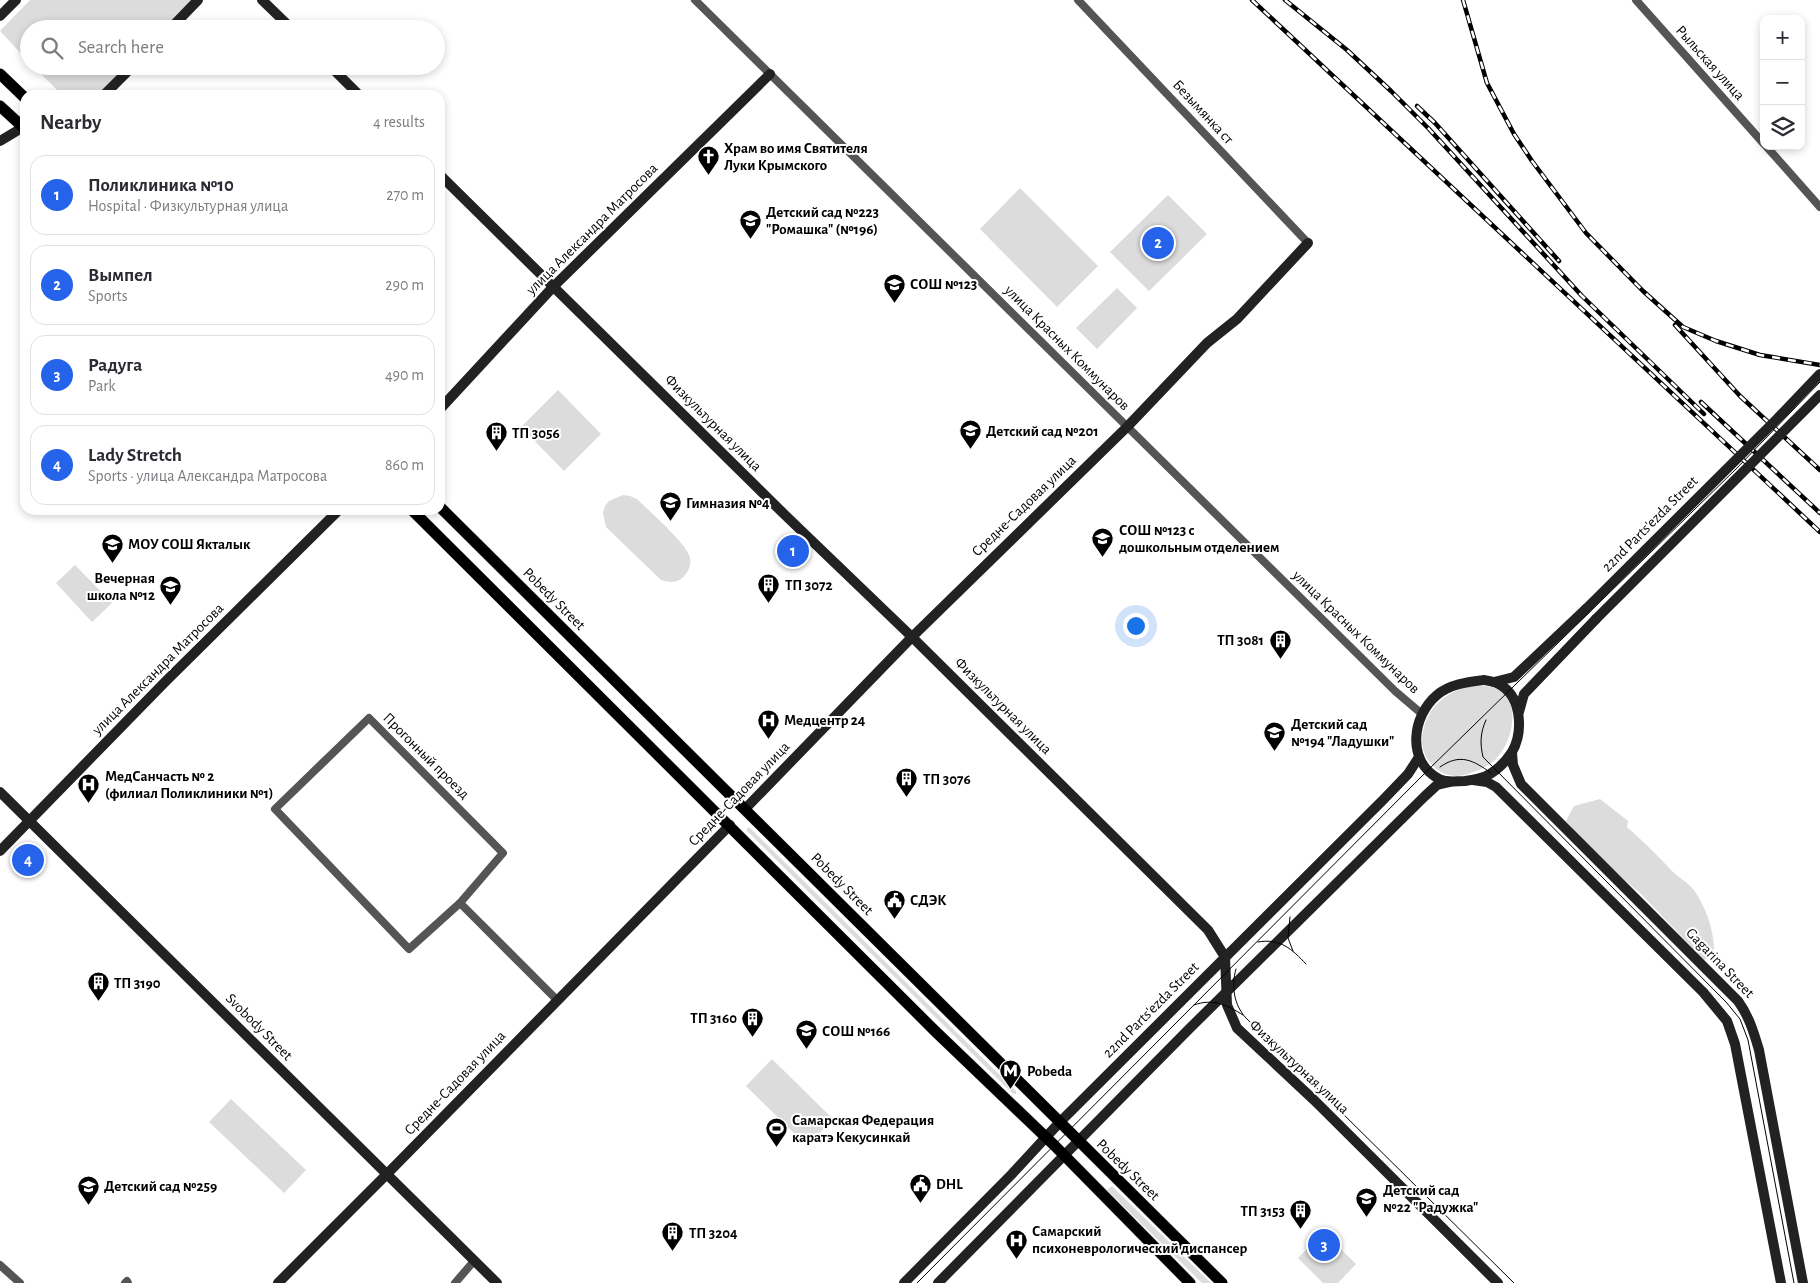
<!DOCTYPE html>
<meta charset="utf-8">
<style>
body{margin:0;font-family:"Alegreya Sans",sans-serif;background:#f2f2f3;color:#2b2b33}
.controls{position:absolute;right:15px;top:15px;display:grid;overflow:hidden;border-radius:10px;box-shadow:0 2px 8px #0003}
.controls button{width:45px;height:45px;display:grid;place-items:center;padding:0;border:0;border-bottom:1px solid #e1e1e2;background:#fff;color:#2b2b33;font:25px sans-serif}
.you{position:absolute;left:1135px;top:625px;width:18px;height:18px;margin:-12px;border:4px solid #fff;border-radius:50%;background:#1a73e8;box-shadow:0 0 0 8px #1a73e833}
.badge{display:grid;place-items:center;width:32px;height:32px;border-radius:50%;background:#2563eb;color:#fff;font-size:16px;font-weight:700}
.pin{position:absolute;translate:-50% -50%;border:2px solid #fff;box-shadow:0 1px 5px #0006}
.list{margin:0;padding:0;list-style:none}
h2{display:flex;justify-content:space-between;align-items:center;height:65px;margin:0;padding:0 20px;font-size:21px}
h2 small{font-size:16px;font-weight:400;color:#7c7c81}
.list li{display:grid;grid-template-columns:32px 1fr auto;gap:15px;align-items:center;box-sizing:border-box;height:80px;margin:0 10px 10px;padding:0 10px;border:1px solid #e1e1e2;border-radius:15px}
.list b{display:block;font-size:19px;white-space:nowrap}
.list p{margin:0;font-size:16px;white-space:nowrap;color:#7c7c81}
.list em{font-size:16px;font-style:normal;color:#7c7c81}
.icon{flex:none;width:28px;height:28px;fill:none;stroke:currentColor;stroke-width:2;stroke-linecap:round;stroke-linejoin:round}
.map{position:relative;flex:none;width:1820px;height:1283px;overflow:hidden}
.search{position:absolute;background:#fff;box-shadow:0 2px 8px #0003;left:20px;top:20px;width:425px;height:55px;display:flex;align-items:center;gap:12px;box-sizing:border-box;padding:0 18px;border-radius:28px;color:#7c7c81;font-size:19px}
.panel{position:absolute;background:#fff;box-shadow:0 2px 8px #0003;left:20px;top:90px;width:425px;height:425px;border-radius:15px}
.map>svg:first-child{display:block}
.green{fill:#dcdcdc}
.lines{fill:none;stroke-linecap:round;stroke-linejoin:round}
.primary-casing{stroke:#dbdbdb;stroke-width:12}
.street{stroke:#555;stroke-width:8}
.secondary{stroke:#222;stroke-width:10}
.primary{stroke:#000;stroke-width:11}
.tram{stroke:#000;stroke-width:1}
.rail-casing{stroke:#000;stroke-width:4.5}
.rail{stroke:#fff;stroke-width:2.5;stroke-dasharray:8;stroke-linecap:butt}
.secondary-bridge{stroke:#222;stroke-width:10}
.labels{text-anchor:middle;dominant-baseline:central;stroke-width:4;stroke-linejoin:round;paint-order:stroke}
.street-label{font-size:15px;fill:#000;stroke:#fff}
.poi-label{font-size:15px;font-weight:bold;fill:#000;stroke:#fff;text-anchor:start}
</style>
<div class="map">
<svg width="1820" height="1283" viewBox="0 0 1820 1283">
<rect width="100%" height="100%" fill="#fff"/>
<g class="green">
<polygon points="30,0 192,0 164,29 29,29 29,62 0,31"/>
<polygon points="33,66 126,66 98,95 62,95"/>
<polygon points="1020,188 1098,266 1057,307 980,229"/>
<polygon points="1168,195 1207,234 1149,291 1110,252"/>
<polygon points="1117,288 1137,308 1097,349 1076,328"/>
<polygon points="558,390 601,434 564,471 521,427"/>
<path d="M623,495L630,496L637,499C648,510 683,541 688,553C692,560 691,568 685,575C679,583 670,583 661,580L606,527L603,513L605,506L609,501Z"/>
<polygon points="75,565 112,603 92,622 56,583"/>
<path d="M1478,685C1484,686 1491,686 1497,689C1523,703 1512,743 1495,760C1488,766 1480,770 1471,773C1456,778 1445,777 1433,766C1422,755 1420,741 1424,727C1431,702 1453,688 1478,685Z"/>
<path d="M1600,799L1628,821L1627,827C1643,841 1658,856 1672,871C1678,877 1687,882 1693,889C1706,906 1715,933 1714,954L1704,960L1641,894L1599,858L1566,821L1574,806Z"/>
<polygon points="749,827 1016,1091 1016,1094 1013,1094 746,830"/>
<polygon points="772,1059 833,1119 807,1146 746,1086"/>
<polygon points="231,1099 306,1170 284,1193 209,1122"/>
<polygon points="1112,1186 1211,1283 1202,1283 1107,1190"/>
<polygon points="1323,1232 1356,1264 1338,1283 1323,1283 1298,1258"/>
</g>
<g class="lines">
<defs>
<g id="primary">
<polyline points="0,74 25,98"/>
<polyline points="0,106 25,129"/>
<polyline points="440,507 1222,1283"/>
<polyline points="412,510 935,1031 1054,1145 1190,1283"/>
</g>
</defs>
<use href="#primary" class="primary-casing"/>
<g class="street">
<polyline points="695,0 1395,691 1422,714"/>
<polyline points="1078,0 1308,243"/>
<polyline points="1636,0 1764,144"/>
<polyline points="1766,146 1820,207"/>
<polygon points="369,718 503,853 460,903 409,949 275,809"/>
<polyline points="460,903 557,1000"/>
<polyline points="0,1265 20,1283"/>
<polyline points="125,1283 127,1281 128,1283"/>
<polyline points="455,1283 474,1261"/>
</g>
<g class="secondary">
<polyline points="262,0 292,29"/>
<polyline points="0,16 16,0"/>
<polyline points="170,29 198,0"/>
<polyline points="330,66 359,95"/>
<polyline points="104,95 133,66"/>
<polyline points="0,141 25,126"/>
<polyline points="440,175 785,515 912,637 1208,930 1225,957 1227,1005 1237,1028 1314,1100 1498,1283"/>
<polyline points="440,409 553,287 770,74"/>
<path d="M1484,680C1490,681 1497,682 1502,686C1522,699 1523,733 1512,752C1507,760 1498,769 1490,774C1483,778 1473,780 1465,781C1456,781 1447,783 1439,779C1406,761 1412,716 1437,695C1450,684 1468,682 1484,680Z"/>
<polyline points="1494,682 1514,677 1586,609"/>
<polyline points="1519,712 1524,694 1596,619"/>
<path d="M1512,753L1513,765L1521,784L1738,1001C1749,1016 1754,1033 1759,1050L1803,1283"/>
<polyline points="1473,780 1487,782 1496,787 1703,992 1727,1021 1735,1044 1781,1283"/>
<polyline points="0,792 497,1283"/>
<polyline points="745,809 912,637 1127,427 1207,343 1237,319 1308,243"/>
<polyline points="0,851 165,682 339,510"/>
<polyline points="278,1283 387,1174 730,825"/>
<polyline points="904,1283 1012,1174 1059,1123 1383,800 1408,774 1419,757"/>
<polyline points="938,1283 1189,1029 1425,796 1437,785 1450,782"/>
</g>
<use href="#primary" class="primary"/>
<g class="tram">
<path d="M1486,720C1480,733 1480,744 1483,757L1726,1002L1740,1019L1748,1040L1794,1283"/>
<path d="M1440,767C1460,753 1473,760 1491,773"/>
<polyline points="1290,917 1288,938 1293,951"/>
<path d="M1258,942C1280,938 1292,949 1306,964"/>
<path d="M1236,969C1231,986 1234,1005 1246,1018L1514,1283"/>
<path d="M1194,1005C1213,998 1227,1005 1243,1015"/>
<polyline points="917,1283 1427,771 1736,469 1820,382"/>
</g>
<defs>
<g id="rail">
<polyline points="1252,0 1820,532"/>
<polyline points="1285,0 1347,50 1391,91 1429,129 1582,296 1704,414"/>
<polyline points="1463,0 1487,83 1514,134 1532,161 1586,233 1643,291 1683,327 1716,341 1760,355 1820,365"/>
<polyline points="1417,106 1435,123 1559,261"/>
<polyline points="1675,325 1740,396 1820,470"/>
<polyline points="1701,402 1820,513"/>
</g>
</defs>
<use href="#rail" class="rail-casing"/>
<use href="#rail" class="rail"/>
<g class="secondary-bridge">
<polyline points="1586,609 1777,419 1820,374"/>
<polyline points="1596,619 1820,395"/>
</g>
</g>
<defs>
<symbol id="church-pin" viewBox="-11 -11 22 30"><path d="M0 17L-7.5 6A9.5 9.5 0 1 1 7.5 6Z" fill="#000" stroke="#fff"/><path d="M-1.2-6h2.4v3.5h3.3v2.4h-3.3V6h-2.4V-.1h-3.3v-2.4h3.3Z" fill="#fff"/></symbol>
<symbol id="school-pin" viewBox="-11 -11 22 30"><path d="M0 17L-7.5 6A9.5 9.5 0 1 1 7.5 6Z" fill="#000" stroke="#fff"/><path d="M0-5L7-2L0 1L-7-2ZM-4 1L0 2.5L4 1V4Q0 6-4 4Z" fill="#fff"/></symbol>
<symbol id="building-pin" viewBox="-11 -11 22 30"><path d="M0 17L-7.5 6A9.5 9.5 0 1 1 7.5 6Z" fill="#000" stroke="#fff"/><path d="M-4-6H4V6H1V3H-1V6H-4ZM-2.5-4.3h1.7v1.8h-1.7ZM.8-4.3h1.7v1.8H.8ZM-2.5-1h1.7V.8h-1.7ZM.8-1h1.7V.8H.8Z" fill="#fff"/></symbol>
<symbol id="hospital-pin" viewBox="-11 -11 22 30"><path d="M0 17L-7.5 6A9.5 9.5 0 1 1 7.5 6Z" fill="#000" stroke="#fff"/><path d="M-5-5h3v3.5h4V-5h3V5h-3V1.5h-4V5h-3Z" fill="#fff"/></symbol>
<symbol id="civic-pin" viewBox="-11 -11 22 30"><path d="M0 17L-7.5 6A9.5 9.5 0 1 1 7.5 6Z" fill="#000" stroke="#fff"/><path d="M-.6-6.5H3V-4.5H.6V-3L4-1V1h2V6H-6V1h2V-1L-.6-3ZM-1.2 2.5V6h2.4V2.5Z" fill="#fff"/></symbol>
<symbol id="metro-pin" viewBox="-11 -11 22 30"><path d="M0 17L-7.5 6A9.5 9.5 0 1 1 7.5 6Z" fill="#000" stroke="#fff"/><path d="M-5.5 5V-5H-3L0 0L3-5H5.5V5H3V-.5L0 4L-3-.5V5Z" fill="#fff"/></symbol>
<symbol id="stadium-pin" viewBox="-11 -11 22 30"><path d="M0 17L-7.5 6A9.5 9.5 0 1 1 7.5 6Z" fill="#000" stroke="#fff"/><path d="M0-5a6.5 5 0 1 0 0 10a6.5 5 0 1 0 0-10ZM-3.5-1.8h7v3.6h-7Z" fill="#fff"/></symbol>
</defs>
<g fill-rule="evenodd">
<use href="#church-pin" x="696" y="144" width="25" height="34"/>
<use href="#school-pin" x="738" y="208" width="25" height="34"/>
<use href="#school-pin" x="882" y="272" width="25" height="34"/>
<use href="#school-pin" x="958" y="418" width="25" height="34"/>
<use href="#building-pin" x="484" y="420" width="25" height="34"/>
<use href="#school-pin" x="658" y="490" width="25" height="34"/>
<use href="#school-pin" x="1090" y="526" width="25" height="34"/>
<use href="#school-pin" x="100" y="532" width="25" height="34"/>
<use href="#building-pin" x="756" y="572" width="25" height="34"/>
<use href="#school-pin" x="158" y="574" width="25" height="34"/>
<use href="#building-pin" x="1268" y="628" width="25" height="34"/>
<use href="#hospital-pin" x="756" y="708" width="25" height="34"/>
<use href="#school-pin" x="1262" y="720" width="25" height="34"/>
<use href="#building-pin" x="894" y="766" width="25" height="34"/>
<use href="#hospital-pin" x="76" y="772" width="25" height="34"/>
<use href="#civic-pin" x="882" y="888" width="25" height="34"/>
<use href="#building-pin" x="86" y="970" width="25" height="34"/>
<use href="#building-pin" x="740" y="1006" width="25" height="34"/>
<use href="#school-pin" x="794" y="1018" width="25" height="34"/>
<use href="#metro-pin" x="998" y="1058" width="25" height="34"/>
<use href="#stadium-pin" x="764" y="1116" width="25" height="34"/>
<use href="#civic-pin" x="908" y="1172" width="25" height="34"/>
<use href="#school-pin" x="76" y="1174" width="25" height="34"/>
<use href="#school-pin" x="1354" y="1186" width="25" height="34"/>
<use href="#building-pin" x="1288" y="1198" width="25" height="34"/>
<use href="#building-pin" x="660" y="1220" width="25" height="34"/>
<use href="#hospital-pin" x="1004" y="1228" width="25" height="34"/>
</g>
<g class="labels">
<g class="street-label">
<text transform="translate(1710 63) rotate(48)">Рыльская улица</text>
<text transform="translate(1203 112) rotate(47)">Безымянка ст</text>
<text transform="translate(592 229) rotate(-45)">улица Александра Матросова</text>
<text transform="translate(1067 348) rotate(45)">улица Красных Коммунаров</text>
<text transform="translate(713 423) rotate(45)">Физкультурная улица</text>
<text transform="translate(1024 506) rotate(-44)">Средне-Садовая улица</text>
<text transform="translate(1650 524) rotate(-45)">22nd Parts'ezda Street</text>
<text transform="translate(554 599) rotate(45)">Pobedy Street</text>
<text transform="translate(1356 632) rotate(44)">улица Красных Коммунаров</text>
<text transform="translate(158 669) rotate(-45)">улица Александра Матросова</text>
<text transform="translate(1003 706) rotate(45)">Физкультурная улица</text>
<text transform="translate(426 756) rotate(45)">Прогонный проезд</text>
<text transform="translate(739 794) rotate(-46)">Средне-Садовая улица</text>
<text transform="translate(842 884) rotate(45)">Pobedy Street</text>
<text transform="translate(1720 963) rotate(46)">Gagarina Street</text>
<text transform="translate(1151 1010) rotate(-45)">22nd Parts'ezda Street</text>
<text transform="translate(259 1027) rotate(45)">Svobody Street</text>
<text transform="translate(1299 1067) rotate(43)">Физкультурная улица</text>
<text transform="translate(455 1083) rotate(-46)">Средне-Садовая улица</text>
<text transform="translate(1128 1170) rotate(44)">Pobedy Street</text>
</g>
<g class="poi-label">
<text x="724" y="148">Храм во имя Святителя<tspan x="724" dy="17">Луки Крымского</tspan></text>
<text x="766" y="212">Детский сад №223<tspan x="766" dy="17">"Ромашка" (№196)</tspan></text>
<text x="910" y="284">СОШ №123</text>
<text x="986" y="431">Детский сад №201</text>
<text x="512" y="433">ТП 3056</text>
<text x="686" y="503">Гимназия №4</text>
<text x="1119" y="530">СОШ №123 с<tspan x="1119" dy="17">дошкольным отделением</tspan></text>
<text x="128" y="544">МОУ СОШ Якталык</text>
<text x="155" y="578" text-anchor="end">Вечерная<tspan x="155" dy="17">школа №12</tspan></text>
<text x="785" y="585">ТП 3072</text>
<text x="1264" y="640" text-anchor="end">ТП 3081</text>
<text x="784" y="720">Медцентр 24</text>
<text x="1291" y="724">Детский сад<tspan x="1291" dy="17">№194 "Ладушки"</tspan></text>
<text x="105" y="776">МедСанчасть № 2<tspan x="105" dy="17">(филиал Поликлиники №1)</tspan></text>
<text x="923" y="779">ТП 3076</text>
<text x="910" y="900">СДЭК</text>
<text x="114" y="983">ТП 3190</text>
<text x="737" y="1018" text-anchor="end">ТП 3160</text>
<text x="822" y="1031">СОШ №166</text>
<text x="1027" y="1071">Pobeda</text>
<text x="792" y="1120">Самарская Федерация<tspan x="792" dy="17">каратэ Кекусинкай</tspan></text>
<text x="936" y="1184">DHL</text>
<text x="104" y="1186">Детский сад №259</text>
<text x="1383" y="1190">Детский сад<tspan x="1383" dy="17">№22 "Радужка"</tspan></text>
<text x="1285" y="1211" text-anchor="end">ТП 3153</text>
<text x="1032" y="1231">Самарский<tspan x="1032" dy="17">психоневрологический диспансер</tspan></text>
<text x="689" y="1233">ТП 3204</text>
</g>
</g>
</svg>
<div class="controls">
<button>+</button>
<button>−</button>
<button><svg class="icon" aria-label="layers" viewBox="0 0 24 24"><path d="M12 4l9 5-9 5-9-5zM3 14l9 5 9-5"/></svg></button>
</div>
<div class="you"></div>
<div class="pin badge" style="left:793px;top:551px">1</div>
<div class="pin badge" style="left:1158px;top:243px">2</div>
<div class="pin badge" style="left:1324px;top:1245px">3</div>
<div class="pin badge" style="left:28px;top:860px">4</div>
<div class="search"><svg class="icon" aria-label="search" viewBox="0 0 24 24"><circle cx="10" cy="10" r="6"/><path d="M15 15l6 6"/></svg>Search here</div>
<section class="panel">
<h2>Nearby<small>4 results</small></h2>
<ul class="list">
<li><span class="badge">1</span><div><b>Поликлиника №10</b><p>Hospital · Физкультурная улица</p></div><em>270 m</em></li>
<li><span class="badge">2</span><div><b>Вымпел</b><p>Sports</p></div><em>290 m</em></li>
<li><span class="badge">3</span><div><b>Радyга</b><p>Park</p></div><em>490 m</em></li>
<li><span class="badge">4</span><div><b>Lady Stretch</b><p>Sports · улица Александра Матросова</p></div><em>860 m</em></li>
</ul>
</section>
</div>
